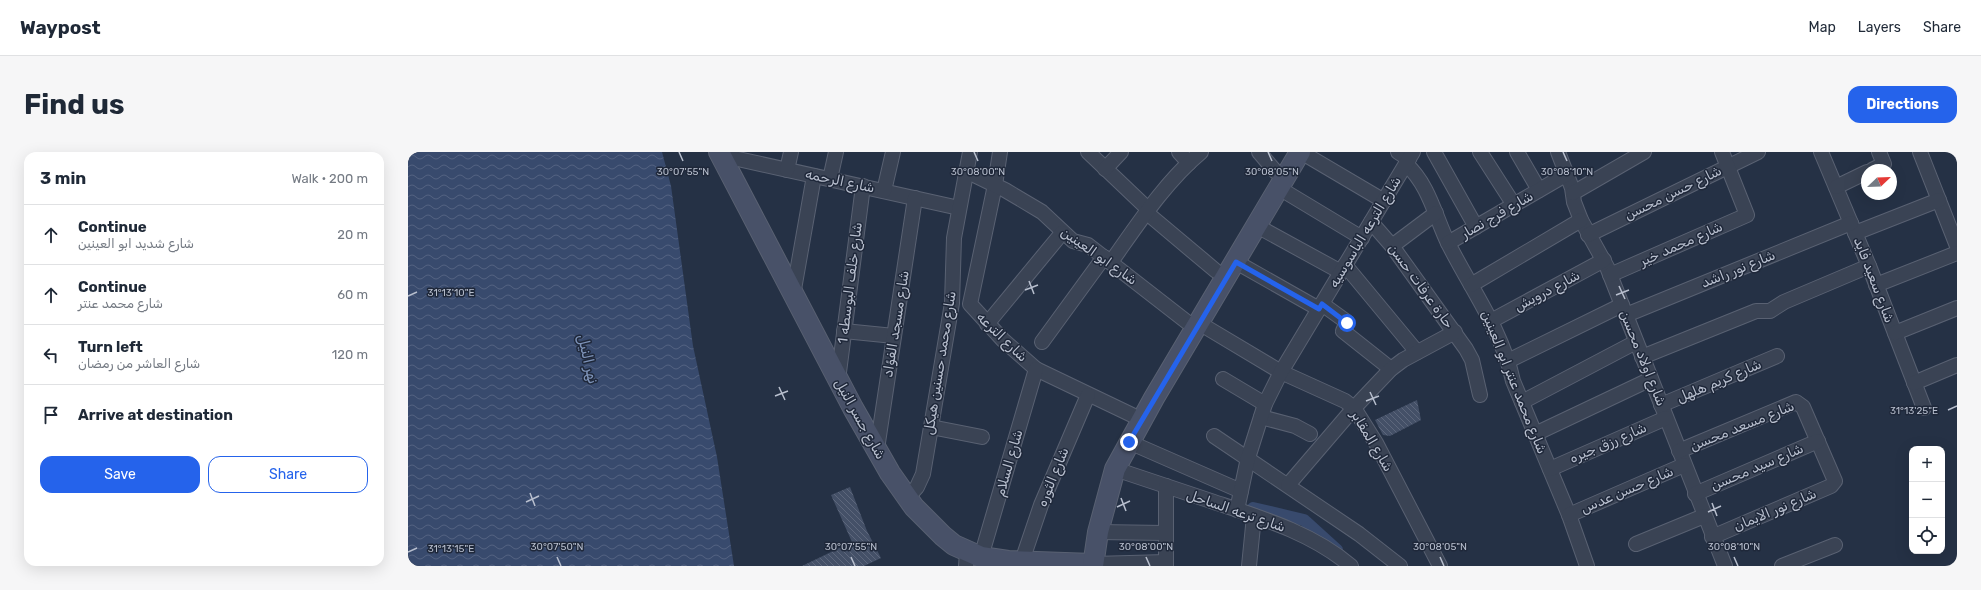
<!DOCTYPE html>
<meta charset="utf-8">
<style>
body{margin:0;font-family:Rubik,Vazirmatn,sans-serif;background:#f6f6f7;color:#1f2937}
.controls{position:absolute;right:12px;bottom:12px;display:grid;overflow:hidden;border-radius:8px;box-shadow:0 4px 16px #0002}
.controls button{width:36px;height:36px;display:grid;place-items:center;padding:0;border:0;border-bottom:1px solid #e0e1e3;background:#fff;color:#1f2937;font:20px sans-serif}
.compass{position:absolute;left:1453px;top:12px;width:36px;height:36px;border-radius:50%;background:#fff;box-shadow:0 4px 16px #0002;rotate:67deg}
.stop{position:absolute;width:12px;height:12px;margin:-9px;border:3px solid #2563eb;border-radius:50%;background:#fff}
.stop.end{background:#2563eb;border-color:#fff;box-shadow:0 1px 4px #0008}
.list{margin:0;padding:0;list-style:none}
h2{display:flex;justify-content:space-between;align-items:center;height:52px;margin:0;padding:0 16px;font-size:17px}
h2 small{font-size:13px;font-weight:400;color:#747a83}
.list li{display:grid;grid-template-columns:26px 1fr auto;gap:12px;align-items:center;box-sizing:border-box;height:60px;padding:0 16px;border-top:1px solid #e0e1e3}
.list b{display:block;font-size:15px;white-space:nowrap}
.list p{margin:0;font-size:13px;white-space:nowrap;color:#747a83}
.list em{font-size:13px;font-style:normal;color:#747a83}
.actions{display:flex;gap:8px;padding:12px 16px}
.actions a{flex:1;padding:9px 0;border:1px solid #2563eb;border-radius:12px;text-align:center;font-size:14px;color:#2563eb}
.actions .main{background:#2563eb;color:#fff}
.icon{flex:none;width:22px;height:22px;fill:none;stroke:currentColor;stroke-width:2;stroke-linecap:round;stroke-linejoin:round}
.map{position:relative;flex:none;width:1549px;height:414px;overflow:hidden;border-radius:12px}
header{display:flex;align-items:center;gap:24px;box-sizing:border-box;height:56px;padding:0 20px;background:#fff;border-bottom:1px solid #e0e1e3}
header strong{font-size:19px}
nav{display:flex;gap:22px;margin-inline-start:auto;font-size:14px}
.intro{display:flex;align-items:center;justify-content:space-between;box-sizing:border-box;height:96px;padding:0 24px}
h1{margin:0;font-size:28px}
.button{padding:10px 18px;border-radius:12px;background:#2563eb;color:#fff;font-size:14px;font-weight:700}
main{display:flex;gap:24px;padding:0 24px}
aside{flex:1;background:#fff;border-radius:12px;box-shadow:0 4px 16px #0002}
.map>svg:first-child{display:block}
.water{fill:url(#water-waves)}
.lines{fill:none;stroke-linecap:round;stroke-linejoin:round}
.canal{stroke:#384a6d;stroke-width:12}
.building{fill:url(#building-back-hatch)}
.street-casing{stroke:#596172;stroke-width:16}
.secondary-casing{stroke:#596172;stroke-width:22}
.street{stroke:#3a4354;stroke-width:14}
.secondary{stroke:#485168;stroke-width:20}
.route{stroke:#2563eb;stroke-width:5}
.ticks{fill:none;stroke:#b8bfce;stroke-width:1.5}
.labels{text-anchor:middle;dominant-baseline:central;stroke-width:3;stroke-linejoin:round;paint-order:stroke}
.street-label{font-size:14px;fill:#b8bfce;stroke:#1f283a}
.water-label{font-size:15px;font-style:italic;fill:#7d92b7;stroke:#1f283a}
.ticks-label{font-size:10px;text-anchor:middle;fill:#b8bfce;stroke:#1f283a;stroke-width:3;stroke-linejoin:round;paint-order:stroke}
</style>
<header>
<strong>Waypost</strong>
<nav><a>Map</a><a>Layers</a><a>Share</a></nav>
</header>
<div class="intro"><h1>Find us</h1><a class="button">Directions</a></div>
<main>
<aside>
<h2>3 min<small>Walk · 200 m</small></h2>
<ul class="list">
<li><svg class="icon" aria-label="ahead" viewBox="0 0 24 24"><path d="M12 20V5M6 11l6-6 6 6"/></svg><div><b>Continue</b><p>شارع شديد ابو العينين</p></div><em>20 m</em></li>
<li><svg class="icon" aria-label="ahead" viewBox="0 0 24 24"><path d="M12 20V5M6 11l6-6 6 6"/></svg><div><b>Continue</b><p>شارع محمد عنتر</p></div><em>60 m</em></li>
<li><svg class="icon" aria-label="left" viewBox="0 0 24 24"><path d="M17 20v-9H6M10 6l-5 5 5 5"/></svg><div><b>Turn left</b><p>شارع العاشر من رمضان</p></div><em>120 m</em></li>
<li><svg class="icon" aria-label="arrive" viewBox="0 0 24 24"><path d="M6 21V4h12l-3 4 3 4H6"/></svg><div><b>Arrive at destination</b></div></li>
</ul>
<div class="actions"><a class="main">Save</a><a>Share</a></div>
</aside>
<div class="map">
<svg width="1549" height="414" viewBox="0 0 1549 414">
<defs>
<pattern id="water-waves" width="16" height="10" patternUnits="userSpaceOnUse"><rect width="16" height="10" fill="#384a6d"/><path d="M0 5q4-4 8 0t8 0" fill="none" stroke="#536281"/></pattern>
<pattern id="building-back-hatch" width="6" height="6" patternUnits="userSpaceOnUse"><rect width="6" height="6" fill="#445067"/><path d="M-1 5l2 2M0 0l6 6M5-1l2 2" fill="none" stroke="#5d677c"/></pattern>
</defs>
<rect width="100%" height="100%" fill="#253145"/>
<polygon class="water" points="0,0 254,0 263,34 285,194 309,305 326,414 0,414"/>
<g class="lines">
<polyline class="canal" points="845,356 896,368 929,398"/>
</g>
<g class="building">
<polygon points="1009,248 1013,268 982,284 975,283 967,268"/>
<polygon points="442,335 459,379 473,406 456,414 394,414 444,390 423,343"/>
</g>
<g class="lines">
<defs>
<g id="street">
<polyline points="592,0 587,33 562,152 595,188 628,217 724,263"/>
<polyline points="680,0 741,58"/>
<polyline points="771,0 781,11"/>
<polyline points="851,0 867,19"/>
<polyline points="893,0 976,49"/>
<polyline points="990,0 1001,7"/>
<polyline points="1026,0 1068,75"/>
<polyline points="1072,0 1106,53"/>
<polyline points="1109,0 1131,38"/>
<polyline points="1150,0 1164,36 1166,50 1173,68 1199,115 1317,414"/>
<polyline points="1413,0 1461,114 1516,256"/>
<polyline points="1512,0 1549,94"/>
<polyline points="312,3 551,56"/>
<path d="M998,12C1021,33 1027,64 1040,91C1063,137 1094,178 1105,229L1161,363L1179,414"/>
<polyline points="697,17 713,0"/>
<polyline points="379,18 383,0"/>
<polyline points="1464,18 1476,12 1471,0"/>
<polyline points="558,19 597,38 634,60 665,89 680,93 779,170"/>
<polyline points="422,27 428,0"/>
<polyline points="1428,35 1459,20"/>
<polyline points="871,36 954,86"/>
<polyline points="476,39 485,0"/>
<polyline points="1165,41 1236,0"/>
<polyline points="739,61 808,119"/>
<polyline points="963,70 984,94 1058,197 1064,208 1072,243"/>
<polyline points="849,74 933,120"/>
<polyline points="1447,81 1531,48"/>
<polyline points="1180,83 1350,0"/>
<polyline points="1040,91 1159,22"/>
<polyline points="984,94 1028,61"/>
<path d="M703,110C730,72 757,30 793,0"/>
<polyline points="828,110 911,157"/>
<polyline points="937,113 1009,200"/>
<polyline points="1202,123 1339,63 1314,0"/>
<polyline points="1063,133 1173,68"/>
<polyline points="1468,133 1549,101"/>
<polyline points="385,143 406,24"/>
<polyline points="914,152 939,170 935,179 983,217"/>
<polyline points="1218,163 1443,71"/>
<polyline points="1083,169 1196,108"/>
<polyline points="791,171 873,220 937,249 946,256 968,291 1032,414"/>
<polyline points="579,172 654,81"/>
<polyline points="436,179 486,184"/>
<polyline points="1487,181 1549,156"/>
<polyline points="634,190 696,105"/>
<polyline points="1234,205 1348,159 1362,159 1376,150 1461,114"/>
<polyline points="1100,209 1214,153"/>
<polyline points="815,227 857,252"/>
<polyline points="430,228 455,34"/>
<polyline points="1506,231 1549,213"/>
<polyline points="1114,250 1228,190"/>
<polyline points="1253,253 1369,204"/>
<polyline points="853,265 887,274 902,282"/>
<polyline points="523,275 574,285"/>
<polyline points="1127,282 1243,227"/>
<polyline points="806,284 951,382 992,414"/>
<polyline points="721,290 833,339"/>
<polyline points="469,297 507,46"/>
<polyline points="1271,299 1388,250 1395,255 1427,329 1423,334 1304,385"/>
<path d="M707,317C740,328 773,339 806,350C854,366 904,381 943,414"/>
<polyline points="1142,317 1258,266"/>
<polyline points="880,333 946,256 983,217 995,208 1047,180"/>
<polyline points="1287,342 1410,289"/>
<polyline points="499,346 509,335 515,322 544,151 546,86 562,0"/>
<polyline points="829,358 840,306 857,252 873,220 1005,0"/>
<polyline points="1161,363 1276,313"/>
<polyline points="690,380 757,381"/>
<polyline points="1228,392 1296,364"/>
<polyline points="573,405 628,217"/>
<polyline points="614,409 633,353 680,243"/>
<polyline points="685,412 758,410"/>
<polyline points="558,414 559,400"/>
<polyline points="758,414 758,334"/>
<polyline points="841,414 846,364"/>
<polyline points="1374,414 1427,393"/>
</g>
<g id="secondary">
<polyline points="311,0 445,256 482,321 506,355 535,384 546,393 573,405 600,409 685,412"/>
<polyline points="685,414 690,380 707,317 746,246 892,0"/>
</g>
</defs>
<use href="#street" class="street-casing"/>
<use href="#secondary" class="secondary-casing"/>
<use href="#street" class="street"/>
<use href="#secondary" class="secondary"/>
</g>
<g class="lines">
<polyline class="route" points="721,290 828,110 911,157 914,152 939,171"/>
</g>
<path class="ticks" d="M271,0L275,9M566,0L570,9M860,0L864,9M1155,0L1159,9M621,129L626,142M1211,134L1217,147M617,138L630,133M1208,143L1221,138M0,144L9,140M371,235L377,248M962,240L968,253M367,244L380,239M958,249L971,244M1540,258L1549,254M122,341L127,354M713,346L718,359M118,350L131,344M1304,351L1309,364M709,355L722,349M1300,360L1313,354M0,400L9,396M149,405L153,414M443,405L447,414M738,405L742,414M1032,405L1036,414M1326,405L1330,414"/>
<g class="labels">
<g class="street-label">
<text transform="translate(432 29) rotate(12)">شارع الرحمه</text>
<text transform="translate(1265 41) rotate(-26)">شارع حسن محسن</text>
<text transform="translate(1089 63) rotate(-30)">شارع فرج نصار</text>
<text transform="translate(957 80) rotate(-59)">شارع الترعه الباسوسيه</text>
<text transform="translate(1273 92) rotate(-24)">شارع محمد خير</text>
<text transform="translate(691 104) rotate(35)">شارع ابو العينين</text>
<text transform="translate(1330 117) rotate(-22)">شارع نور راشد</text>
<text transform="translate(1466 128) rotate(69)">شارع سعيد فايد</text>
<text transform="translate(442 131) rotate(-83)">شارع خلف البوسطه 1</text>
<text transform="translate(1013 134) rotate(54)">حارة عرفات حسن</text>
<text transform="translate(1139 139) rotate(-28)">شارع درويش</text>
<text transform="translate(488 172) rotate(-81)">شارع مسجد الفؤاد</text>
<text transform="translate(594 185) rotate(44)">شارع الترعه</text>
<text transform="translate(1235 206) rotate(68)">شارع اولاد محسن</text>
<text transform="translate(532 211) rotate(-81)">شارع محمد حسنين هيكل</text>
<text transform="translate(1311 229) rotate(-23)">شارع كريم هلهل</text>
<text transform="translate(1106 230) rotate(68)">شارع محمد عنتر ابو العينين</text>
<text transform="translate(452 267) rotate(61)">شارع جسر النيل</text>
<text transform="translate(1334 274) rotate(-22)">شارع مسعد محسن</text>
<text transform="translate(964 289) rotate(59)">شارع المقابر</text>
<text transform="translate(1200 291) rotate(-23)">شارع رزق جيره</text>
<text transform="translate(601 311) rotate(-74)">شارع السلام</text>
<text transform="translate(1349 315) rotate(-23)">شارع سيد محسن</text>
<text transform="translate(645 325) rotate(-68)">شارع الثوره</text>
<text transform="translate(1219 338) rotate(-23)">شارع حسن عدس</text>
<text transform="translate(1367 358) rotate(-23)">شارع نور الايمان</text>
<text transform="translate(828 359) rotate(19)">شارع ترعه الساحل</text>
</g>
<g class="water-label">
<text transform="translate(180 207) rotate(77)">نهر النيل</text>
</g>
</g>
<g class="ticks-label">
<text x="275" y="23">30°07'55"N</text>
<text x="570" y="23">30°08'00"N</text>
<text x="864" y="23">30°08'05"N</text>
<text x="1159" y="23">30°08'10"N</text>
<text x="43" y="144">31°13'10"E</text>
<text x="1506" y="262">31°13'25"E</text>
<text x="149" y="398">30°07'50"N</text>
<text x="443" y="398">30°07'55"N</text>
<text x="738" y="398">30°08'00"N</text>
<text x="1032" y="398">30°08'05"N</text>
<text x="1326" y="398">30°08'10"N</text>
<text x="43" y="400">31°13'15"E</text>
</g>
</svg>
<div class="controls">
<button>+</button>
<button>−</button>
<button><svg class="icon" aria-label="locate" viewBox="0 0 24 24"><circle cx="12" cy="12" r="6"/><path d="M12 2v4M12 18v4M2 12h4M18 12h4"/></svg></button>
</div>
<svg class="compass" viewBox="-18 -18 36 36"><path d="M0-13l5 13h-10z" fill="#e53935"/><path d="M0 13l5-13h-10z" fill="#747a83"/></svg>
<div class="stop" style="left:939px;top:171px"></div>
<div class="stop end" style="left:721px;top:290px"></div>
</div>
</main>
